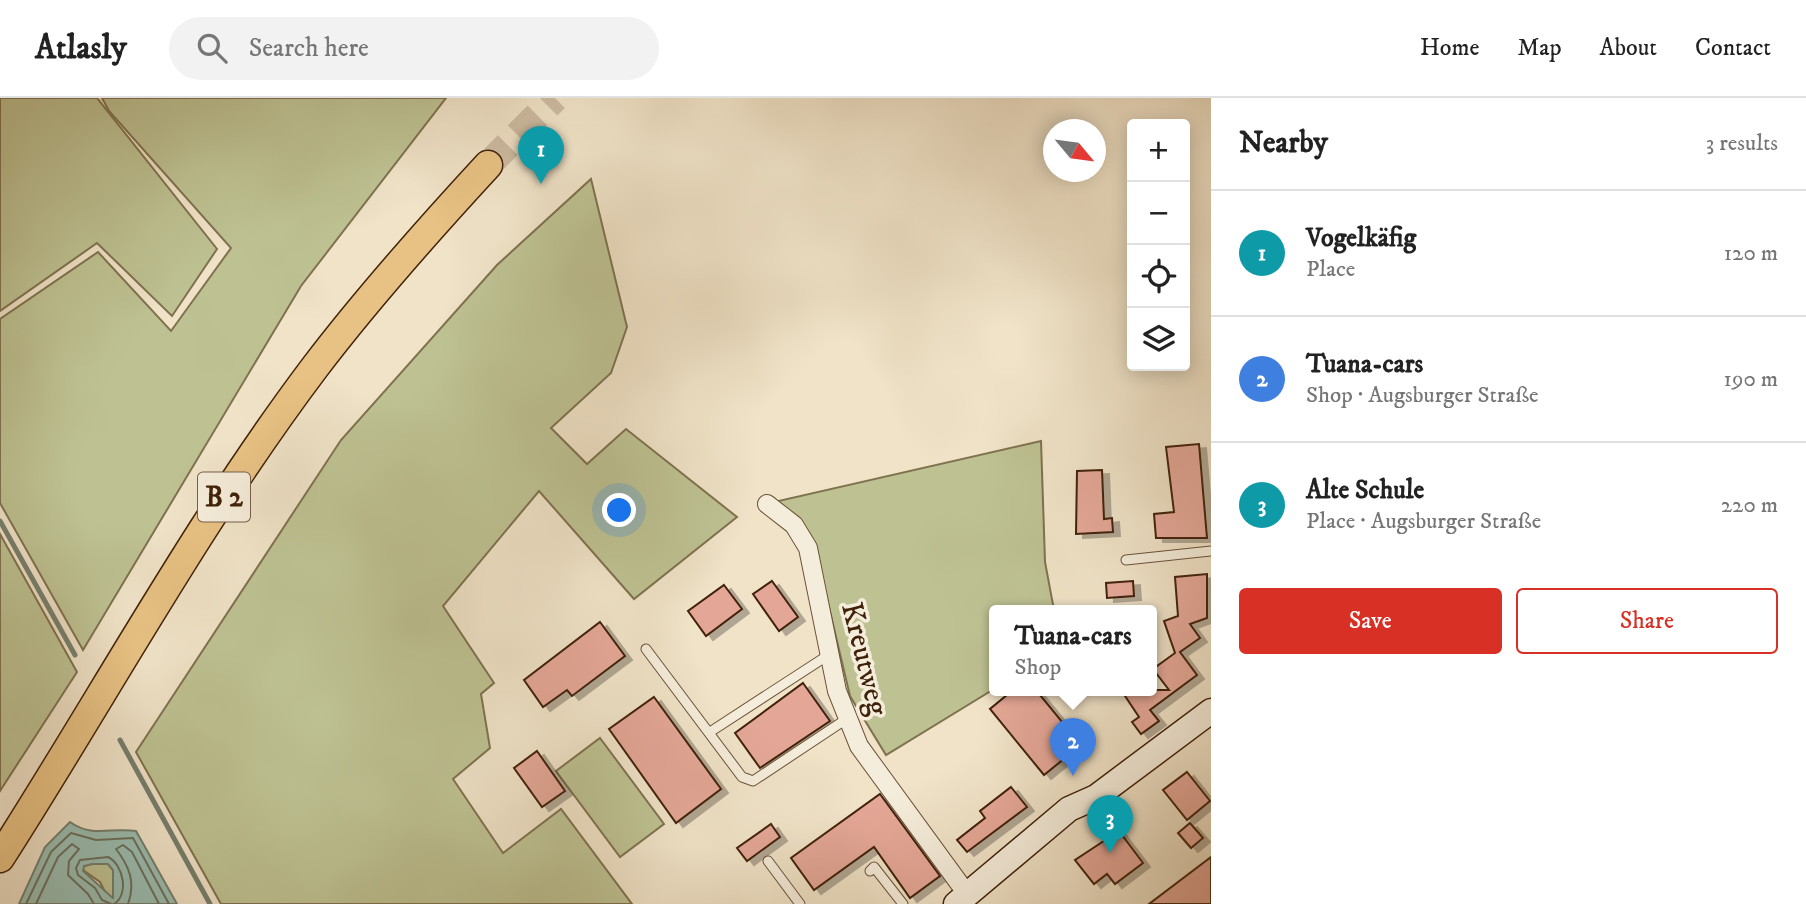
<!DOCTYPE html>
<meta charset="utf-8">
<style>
body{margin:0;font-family:"IM FELL DW Pica",serif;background:#f2f2f2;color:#222}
.controls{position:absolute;right:21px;top:21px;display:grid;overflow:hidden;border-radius:7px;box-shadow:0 4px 18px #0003}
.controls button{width:63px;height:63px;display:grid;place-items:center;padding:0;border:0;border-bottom:2px solid #e0e0e0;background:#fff;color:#222;font:35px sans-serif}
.compass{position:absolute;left:1043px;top:21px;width:63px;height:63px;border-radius:50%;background:#fff;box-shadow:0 4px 18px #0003;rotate:119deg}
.you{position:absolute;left:620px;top:413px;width:24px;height:24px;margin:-18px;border:5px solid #fff;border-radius:50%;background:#1a73e8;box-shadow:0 0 0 10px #1a73e833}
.badge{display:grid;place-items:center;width:46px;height:46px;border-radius:50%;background:#d93025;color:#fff;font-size:23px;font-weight:700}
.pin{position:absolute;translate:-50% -58px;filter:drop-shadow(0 2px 4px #0008)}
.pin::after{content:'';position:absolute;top:37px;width:24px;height:21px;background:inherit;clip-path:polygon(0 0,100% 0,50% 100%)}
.popup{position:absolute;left:989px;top:507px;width:168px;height:91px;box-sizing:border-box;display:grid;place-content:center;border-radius:7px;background:#fff;filter:drop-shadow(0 2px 5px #0005);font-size:23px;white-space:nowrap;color:#767676}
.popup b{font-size:26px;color:#222}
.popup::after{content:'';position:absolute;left:50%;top:100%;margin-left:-14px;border:14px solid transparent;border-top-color:#fff}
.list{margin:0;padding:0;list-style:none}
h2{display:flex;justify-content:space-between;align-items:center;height:91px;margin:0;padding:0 28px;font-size:30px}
h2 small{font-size:23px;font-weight:400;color:#767676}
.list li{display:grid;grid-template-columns:46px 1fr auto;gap:21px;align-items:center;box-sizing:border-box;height:126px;padding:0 28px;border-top:2px solid #e0e0e0}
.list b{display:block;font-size:26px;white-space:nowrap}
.list p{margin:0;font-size:23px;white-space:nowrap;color:#767676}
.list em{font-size:23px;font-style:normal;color:#767676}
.actions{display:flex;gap:14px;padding:21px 28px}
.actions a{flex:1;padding:16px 0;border:2px solid #d93025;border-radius:7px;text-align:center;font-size:24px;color:#d93025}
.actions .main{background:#d93025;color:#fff}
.icon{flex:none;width:38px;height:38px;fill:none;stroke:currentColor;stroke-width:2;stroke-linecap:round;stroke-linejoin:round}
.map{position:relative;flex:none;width:1211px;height:806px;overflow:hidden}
header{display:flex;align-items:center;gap:42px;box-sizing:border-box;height:98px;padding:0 35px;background:#fff;border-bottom:2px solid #e0e0e0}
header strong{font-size:33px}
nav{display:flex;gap:38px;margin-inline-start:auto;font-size:24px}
.search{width:490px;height:63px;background:#f2f2f2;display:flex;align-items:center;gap:18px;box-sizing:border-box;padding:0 24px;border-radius:38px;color:#767676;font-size:26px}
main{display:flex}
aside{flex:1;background:#fff}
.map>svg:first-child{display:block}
.green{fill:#bec293;stroke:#7f724e;stroke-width:2}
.water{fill:#9abeb2;stroke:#767f6e;stroke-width:2;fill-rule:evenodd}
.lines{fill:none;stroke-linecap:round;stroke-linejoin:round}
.shore{stroke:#6d705e;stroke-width:2}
.stream{stroke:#767f6e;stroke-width:5}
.building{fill:#e4a797;stroke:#402109;stroke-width:2;filter:url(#shadow)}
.primary-tunnel{stroke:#cdbca2;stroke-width:28;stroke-dasharray:28 14;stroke-linecap:butt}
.lane-casing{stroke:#6c5239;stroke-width:11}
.street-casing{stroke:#6c5239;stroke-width:20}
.secondary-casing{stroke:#402109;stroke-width:27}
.primary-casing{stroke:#402109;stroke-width:31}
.lane{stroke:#f5eddb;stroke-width:9}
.street{stroke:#f5eddb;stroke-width:18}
.secondary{stroke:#f5eddb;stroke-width:24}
.primary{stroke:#e8c284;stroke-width:28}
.labels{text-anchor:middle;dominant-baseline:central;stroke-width:7;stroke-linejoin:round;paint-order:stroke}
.shield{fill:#f5eddb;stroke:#765e48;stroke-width:2}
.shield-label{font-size:28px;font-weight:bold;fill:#402109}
.street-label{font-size:30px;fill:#402109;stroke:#f5eddb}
</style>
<header>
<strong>Atlasly</strong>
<div class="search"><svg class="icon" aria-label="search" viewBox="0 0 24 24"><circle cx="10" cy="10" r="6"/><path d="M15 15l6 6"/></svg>Search here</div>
<nav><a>Home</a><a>Map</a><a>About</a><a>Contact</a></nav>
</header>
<main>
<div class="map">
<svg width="1211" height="806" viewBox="0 0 1211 806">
<defs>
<filter id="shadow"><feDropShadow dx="7" dy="4" stdDeviation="0" flood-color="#0004"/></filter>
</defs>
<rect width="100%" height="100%" fill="#f0e3c8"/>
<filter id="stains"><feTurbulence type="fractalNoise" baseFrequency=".00286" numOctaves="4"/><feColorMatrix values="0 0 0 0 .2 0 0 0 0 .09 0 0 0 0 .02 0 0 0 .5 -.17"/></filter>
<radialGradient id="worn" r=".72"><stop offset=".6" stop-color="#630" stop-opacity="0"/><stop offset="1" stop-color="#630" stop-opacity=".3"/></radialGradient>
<g class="green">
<polygon points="0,0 97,0 217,151 172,218 97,145 0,213"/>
<polygon points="102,0 446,0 301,188 83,552 0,405 0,221 98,154 171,233 231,150 109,13"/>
<polygon points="591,81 627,229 611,275 551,330 587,366 626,331 737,419 634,501 539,393 443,508 494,585 481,596 490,650 453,681 503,755 561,711 632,806 221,806 136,654 341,342 497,167"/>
<polygon points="1041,343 1045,464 1054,512 994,512 994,591 886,657 850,598 815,450 774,404"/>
<polygon points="0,436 77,574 0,693"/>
<polygon points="600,640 664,726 620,759 556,673"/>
<polygon points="92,766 108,766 113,772 113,800 106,796 100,784 83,772 84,768"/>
</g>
<path class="water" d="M70,724C92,740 111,729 136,733L177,806H19L45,749ZM92,766H108L113,772V800C110,798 88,777 83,773L84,768Z"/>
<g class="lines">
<g class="shore">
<polyline points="26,806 51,754 71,735 96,742 133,740 169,806"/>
<polyline points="36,806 58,759 72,746 79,751 69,763 68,777 88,796 94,806"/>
<path d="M111,806L102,802L95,790L78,777L76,770L80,762L108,759C124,767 129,797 114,806"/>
<path d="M128,806C136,784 129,768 116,751L123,747L132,754L159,806"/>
</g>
<g class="stream">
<polyline points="0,423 75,557"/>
<polyline points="120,642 210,806"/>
</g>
</g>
<g class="building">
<polygon points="1199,346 1207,440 1156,440 1154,416 1174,414 1166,349"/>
<polygon points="1102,372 1104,421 1112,420 1113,434 1076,436 1077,373"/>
<polygon points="1207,476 1207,520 1190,526 1200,540 1180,554 1197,577 1150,612 1159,623 1141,636 1132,624 1139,619 1121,592 1169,592 1153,571 1175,555 1164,523 1178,518 1175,479"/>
<polygon points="772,483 798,519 779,533 753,496"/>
<polygon points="1133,483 1134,498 1107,500 1106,485"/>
<polygon points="724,487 742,511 706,538 688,513"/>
<polygon points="600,524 625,558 572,598 567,592 543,609 524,582"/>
<polygon points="803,585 830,623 760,670 735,635"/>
<polygon points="1013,592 1036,592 1081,647 1044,677 990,611"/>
<polygon points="654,599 721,691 676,725 609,631"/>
<polygon points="537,653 565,693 542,709 514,670"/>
<polygon points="1187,674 1210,703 1187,722 1163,692"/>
<polygon points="1011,689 1027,709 967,754 957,742 985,720 980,713"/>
<polygon points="880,696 940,778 910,800 874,749 814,792 791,760"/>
<polygon points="1190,725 1203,740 1191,750 1178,735"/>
<polygon points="771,726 780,739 747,763 737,750"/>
<polygon points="1119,733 1143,765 1115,786 1107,776 1094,786 1075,762"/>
<polygon points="1211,759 1211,806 1149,806"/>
</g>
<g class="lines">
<polyline class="primary-tunnel" points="488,67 555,0"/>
<defs>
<g id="lane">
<polyline points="1126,462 1211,453"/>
<polyline points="646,551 742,679 753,683 848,620"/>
<polyline points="710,634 830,556"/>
<polyline points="768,763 800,806"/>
<polyline points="870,773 874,769 903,806"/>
</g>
<polyline id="street" points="767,406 794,427 808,450 837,593 859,648 967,796"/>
<polyline id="secondary" points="956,806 1069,711 1096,699 1211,613"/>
<path id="primary" d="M0,760C105,596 198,424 315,269C369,198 428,132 488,67"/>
</defs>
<use href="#lane" class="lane-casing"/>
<use href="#street" class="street-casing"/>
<use href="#secondary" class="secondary-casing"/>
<use href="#primary" class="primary-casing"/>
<use href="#lane" class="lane"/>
<use href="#street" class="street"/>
<use href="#secondary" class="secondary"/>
<use href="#primary" class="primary"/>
</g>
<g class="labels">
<rect class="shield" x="198" y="374.5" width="52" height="49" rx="5"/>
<g class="shield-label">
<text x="224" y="399">B 2</text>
</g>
<g class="street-label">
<text transform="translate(864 561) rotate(76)">Kreutweg</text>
</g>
</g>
<rect width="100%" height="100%" filter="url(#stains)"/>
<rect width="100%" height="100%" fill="url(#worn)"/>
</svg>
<div class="controls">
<button>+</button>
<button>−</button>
<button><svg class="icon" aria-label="locate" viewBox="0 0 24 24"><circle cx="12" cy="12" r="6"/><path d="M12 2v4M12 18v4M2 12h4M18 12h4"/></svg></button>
<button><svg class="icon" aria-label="layers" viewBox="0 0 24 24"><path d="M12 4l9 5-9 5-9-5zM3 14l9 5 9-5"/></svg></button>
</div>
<svg class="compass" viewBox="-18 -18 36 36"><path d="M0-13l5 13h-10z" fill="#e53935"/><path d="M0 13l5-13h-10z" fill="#767676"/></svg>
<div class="you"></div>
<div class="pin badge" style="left:541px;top:86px;background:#0f9aa8">1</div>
<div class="pin badge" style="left:1073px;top:678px;background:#3f7fe0">2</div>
<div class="popup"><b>Tuana-cars</b>Shop</div>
<div class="pin badge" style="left:1110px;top:755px;background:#0f9aa8">3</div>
</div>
<aside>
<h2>Nearby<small>3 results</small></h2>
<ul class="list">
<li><span class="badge" style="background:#0f9aa8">1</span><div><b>Vogelkäfig</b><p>Place</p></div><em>120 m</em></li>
<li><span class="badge" style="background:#3f7fe0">2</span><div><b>Tuana-cars</b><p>Shop · Augsburger Straße</p></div><em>190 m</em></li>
<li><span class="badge" style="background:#0f9aa8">3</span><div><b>Alte Schule</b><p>Place · Augsburger Straße</p></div><em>220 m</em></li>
</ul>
<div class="actions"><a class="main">Save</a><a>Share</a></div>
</aside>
</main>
